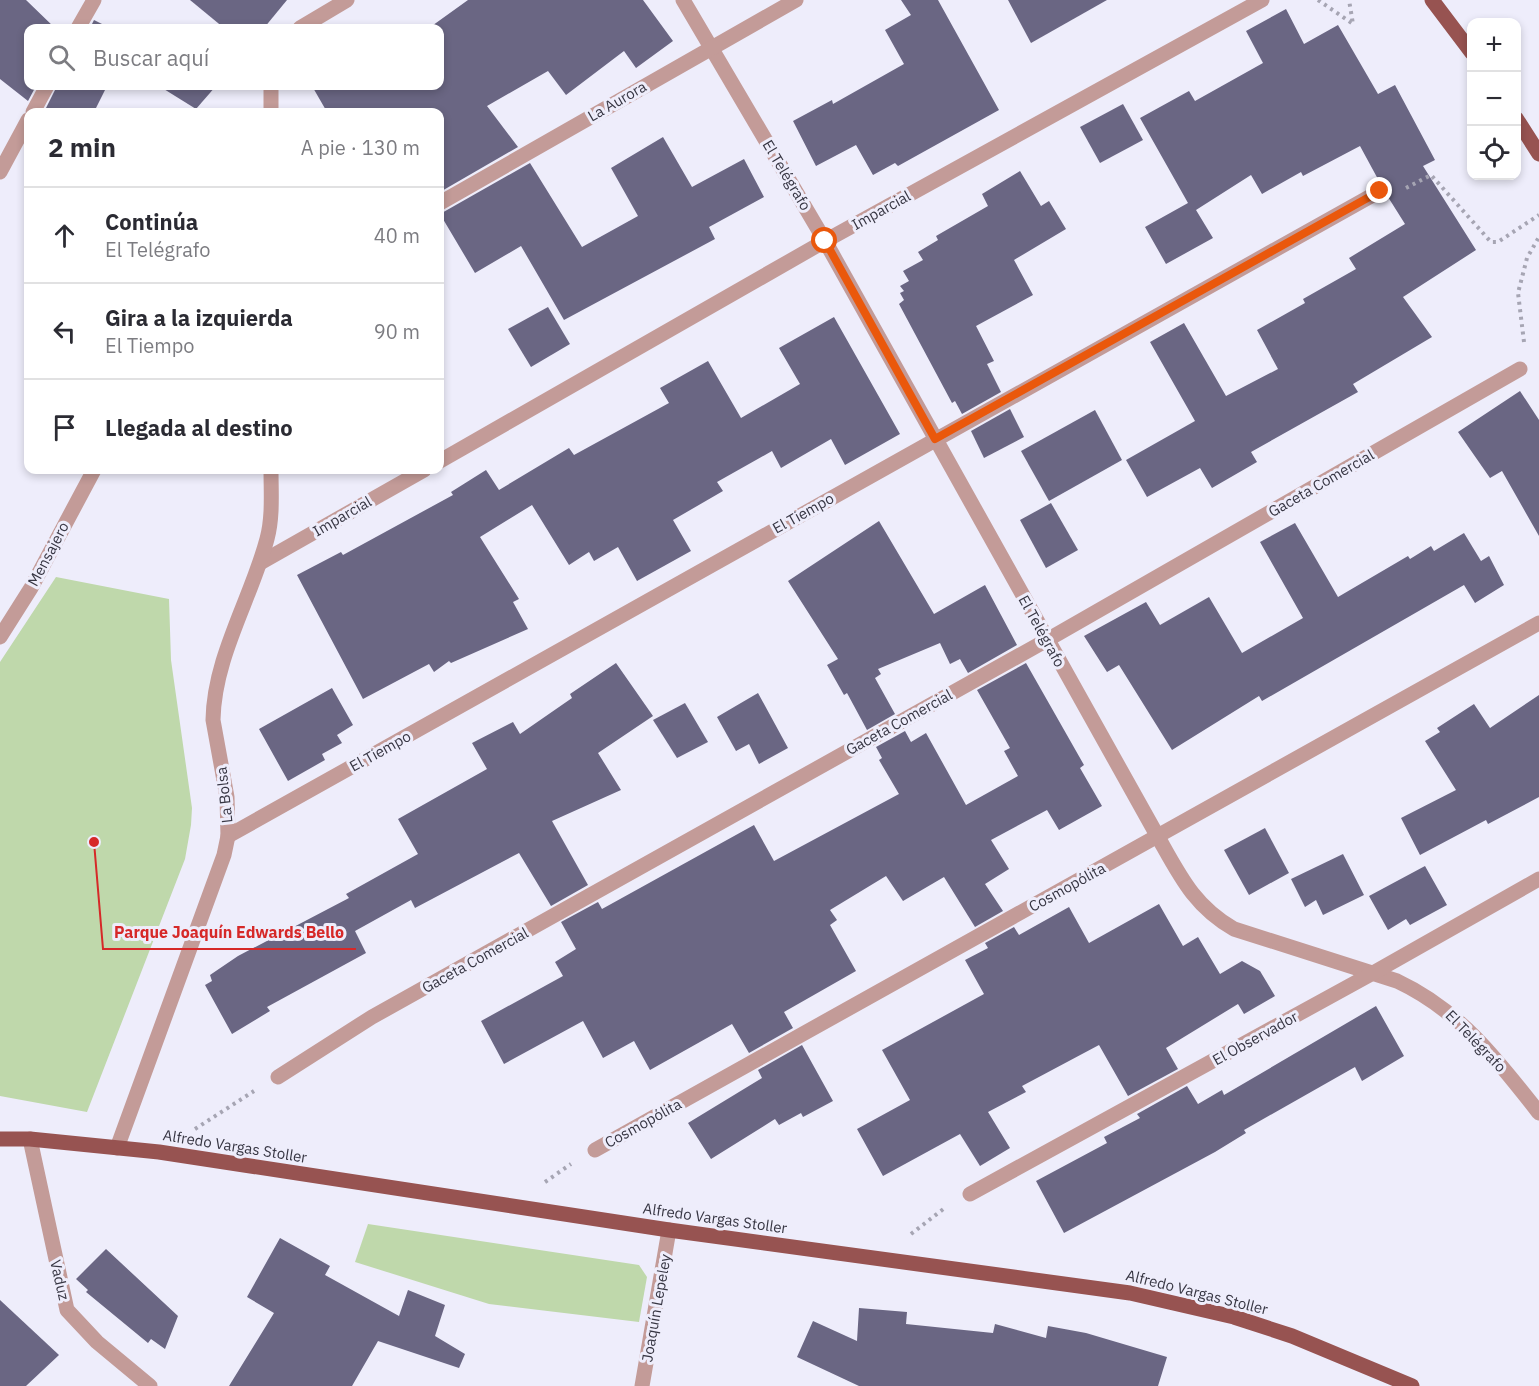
<!DOCTYPE html>
<html lang="es">
<meta charset="utf-8">
<style>
:root{--surface:#fff;--page:#f7f7f7;--text:#2b2b33;--muted:#7c7c81;--line:#e1e1e2}
body{margin:0;font-family:"IBM Plex Sans",sans-serif;background:var(--page);color:var(--text)}
.controls{position:absolute;right:18px;top:18px;display:grid;overflow:hidden;border-radius:12px;box-shadow:0 3px 9px #0003}
.controls button{width:54px;height:54px;display:grid;place-items:center;padding:0;border:0;border-bottom:2px solid var(--line);background:var(--surface);color:var(--text);font:30px sans-serif}
.stop{position:absolute;width:18px;height:18px;margin:-14px;border:4px solid #ea580c;border-radius:50%;background:#fff}
.stop.end{background:#ea580c;border-color:#fff;box-shadow:0 2px 6px #0008}
.list{margin:0;padding:0;list-style:none}
h2{display:flex;justify-content:space-between;align-items:center;height:78px;margin:0;padding:0 24px;font-size:26px}
h2 small{font-size:20px;font-weight:400;color:var(--muted)}
.list li{display:grid;grid-template-columns:39px 1fr auto;gap:18px;align-items:center;box-sizing:border-box;height:96px;padding:0 24px;border-top:2px solid var(--line)}
.list b{display:block;font-size:22px;white-space:nowrap}
.list p{margin:0;font-size:20px;white-space:nowrap;color:var(--muted)}
.list em{font-size:20px;font-style:normal;color:var(--muted)}
.icon{flex:none;width:33px;height:33px;fill:none;stroke:currentColor;stroke-width:2;stroke-linecap:round;stroke-linejoin:round}
.map{position:relative;flex:none;width:1539px;height:1386px;overflow:hidden}
.search{position:absolute;background:var(--surface);box-shadow:0 3px 9px #0003;left:24px;top:24px;width:420px;height:66px;display:flex;align-items:center;gap:15px;box-sizing:border-box;padding:0 21px;border-radius:12px;color:var(--muted);font-size:22px}
.panel{position:absolute;background:var(--surface);box-shadow:0 3px 9px #0003;left:24px;top:108px;width:420px;height:366px;border-radius:12px}
.map>svg:first-child{display:block}
.green{fill:#bfd8ab}
.building{fill:#6a6683}
.lines{fill:none;stroke-linecap:round;stroke-linejoin:round}
.path{stroke:#a6a5b3;stroke-width:4;stroke-dasharray:3 4.5;stroke-linecap:butt}
.minor{stroke:#c39b98;stroke-width:15}
.major{stroke:#975351;stroke-width:15}
.route{stroke:#ea580c;stroke-width:8}
.labels{text-anchor:middle;dominant-baseline:central;stroke-width:6;stroke-linejoin:round;paint-order:stroke}
.street-label{font-size:15px;fill:#373643;stroke:#eeedfb}
.leader{fill:none;stroke:#d62828;stroke-width:2}
.callout-dot{fill:#d62828;stroke:#eeedfb;stroke-width:2}
.callout-label{font-size:16px;text-anchor:middle;font-weight:bold;fill:#d62828;stroke:#eeedfb;stroke-width:6;stroke-linejoin:round;paint-order:stroke}
</style>
<div class="map">
<svg width="1539" height="1386" viewBox="0 0 1539 1386">
<rect width="100%" height="100%" fill="#eeedfb"/>
<!-- green -->
<g class="green">
<polygon points="56,577 169,599 171,660 192,808 191,825 185,859 87,1112 0,1096 0,662"/>
<polygon points="368,1224 639,1265 647,1277 639,1322 489,1304 355,1262"/>
</g>
<!-- building -->
<g class="building">
<polygon points="0,0 26,0 55,28 28,28 28,86 36,86 28,101 0,79"/>
<polygon points="190,0 287,0 264,28 224,28"/>
<polygon points="468,0 643,0 673,41 636,68 624,51 566,95 548,71 487,106 518,147 440,192 440,112 327,112 312,86 440,86 440,28 429,28"/>
<polygon points="901,0 938,0 999,110 898,166 895,163 873,175 856,145 816,166 793,121 832,100 833,104 904,64 885,30 911,15"/>
<polygon points="1008,0 1107,0 1031,43"/>
<polygon points="1286,9 1304,44 1338,25 1378,94 1395,85 1435,160 1423,166 1476,250 1403,297 1432,337 1353,384 1358,392 1251,452 1257,462 1212,488 1200,468 1147,497 1126,460 1195,421 1150,342 1184,323 1226,396 1278,369 1257,330 1305,303 1303,299 1356,269 1349,258 1405,224 1388,197 1388,186 1379,181 1360,146 1303,176 1301,172 1262,194 1251,175 1196,210 1213,238 1166,264 1145,227 1188,203 1140,118 1189,91 1195,101 1263,63 1246,31"/>
<polygon points="94,20 110,28 90,28"/>
<polygon points="57,86 107,86 94,112 44,112"/>
<polygon points="159,86 216,86 196,109"/>
<polygon points="1123,104 1143,140 1100,163 1080,127"/>
<polygon points="663,137 692,187 744,159 764,197 709,227 715,239 564,320 521,246 475,273 440,214 530,163 582,247 638,216 611,168"/>
<polygon points="1020,171 1041,206 1049,201 1066,229 1014,260 1033,295 976,326 994,361 987,364 1001,392 962,414 955,401 952,403 899,304 904,300 900,293 904,291 900,286 909,281 903,271 923,260 918,252 938,240 936,236 988,206 982,194"/>
<polygon points="548,307 570,344 531,367 508,329"/>
<polygon points="834,317 900,434 845,465 831,439 781,468 772,451 717,482 723,491 673,520 691,551 637,581 618,547 594,561 589,552 569,565 532,505 480,537 519,599 513,602 528,629 451,663 449,661 434,672 429,664 363,699 297,575 341,552 343,555 453,495 451,492 486,470 499,490 569,448 574,455 669,403 660,388 708,361 741,418 800,384 779,348"/>
<polygon points="1520,391 1539,420 1539,536 1502,471 1490,478 1458,432"/>
<polygon points="1010,409 1024,437 984,458 971,431"/>
<polygon points="1095,410 1122,460 1049,501 1021,451"/>
<polygon points="1051,503 1078,550 1046,568 1020,520"/>
<polygon points="879,521 934,614 985,585 1017,645 968,673 960,659 950,664 940,643 878,669 881,674 875,678 895,714 867,730 847,693 844,695 827,665 838,659 788,581"/>
<polygon points="1295,523 1338,597 1408,556 1410,559 1431,546 1434,551 1464,533 1481,561 1489,556 1504,585 1475,603 1464,585 1262,701 1259,696 1172,750 1119,665 1107,672 1084,636 1146,602 1160,625 1209,597 1242,653 1303,618 1260,542"/>
<polygon points="616,663 653,716 598,753 621,790 552,821 588,885 551,906 519,853 415,908 411,900 355,931 366,953 267,1007 270,1011 232,1034 205,985 212,981 210,975 238,956 349,898 346,894 418,854 398,819 487,769 472,743 513,722 520,734 572,698 570,694"/>
<polygon points="1026,663 1084,765 1080,768 1102,806 1059,830 1047,810 991,840 1009,869 985,884 1003,911 975,927 944,877 903,901 886,876 830,910 837,920 830,925 856,971 784,1012 793,1028 749,1053 732,1024 650,1070 634,1041 603,1058 583,1021 504,1064 481,1021 563,976 555,962 576,949 561,922 598,902 602,909 754,825 774,861 899,794 879,760 882,758 876,747 905,731 911,742 926,733 966,805 1018,776 1004,751 1010,748 977,690"/>
<polygon points="332,688 353,725 337,735 342,743 322,754 325,760 288,781 259,729"/>
<polygon points="758,693 788,748 759,764 749,744 736,751 717,717"/>
<polygon points="1539,695 1539,797 1488,824 1486,820 1420,855 1401,818 1456,790 1425,741 1440,732 1437,728 1474,704 1490,728"/>
<polygon points="685,703 708,742 677,758 653,720"/>
<polygon points="1265,828 1289,873 1249,895 1224,850"/>
<polygon points="1343,854 1364,895 1323,915 1316,900 1305,907 1291,879"/>
<polygon points="1425,866 1447,905 1410,925 1406,919 1388,930 1369,896"/>
<polygon points="1159,904 1183,946 1198,937 1220,974 1242,961 1260,971 1275,996 1244,1014 1238,1004 1166,1048 1178,1069 1128,1096 1099,1045 1022,1086 1026,1092 988,1112 1010,1148 980,1166 960,1134 883,1176 857,1129 910,1100 882,1050 984,994 965,960 988,948 985,943 1014,927 1019,935 1069,907 1089,943"/>
<polygon points="1376,1006 1404,1056 1362,1081 1355,1067 1244,1130 1246,1133 1215,1152 1064,1233 1036,1181 1107,1143 1104,1137 1140,1118 1137,1114 1187,1086 1198,1104 1222,1090 1224,1095"/>
<polygon points="802,1045 833,1101 803,1117 801,1113 779,1125 775,1119 711,1159 688,1123 762,1078 758,1070"/>
<polygon points="280,1238 330,1266 325,1275 399,1316 408,1290 445,1305 435,1336 465,1354 459,1368 378,1341 352,1386 229,1386 274,1313 247,1297"/>
<polygon points="106,1249 178,1316 165,1349 151,1339 148,1343 86,1292 88,1290 76,1279"/>
<polygon points="0,1300 59,1355 26,1386 0,1386"/>
<polygon points="859,1308 907,1312 906,1324 993,1333 995,1324 1046,1338 1048,1326 1086,1333 1167,1357 1158,1386 859,1386 797,1357 813,1321 857,1341"/>
</g>
<g class="lines">
<!-- path -->
<g class="path">
<polyline points="1318,0 1353,24 1349,0"/>
<polyline points="1406,188 1431,175 1491,242 1498,242 1539,215"/>
<polyline points="1524,342 1518,293 1527,258 1539,237"/>
<polyline points="195,1129 254,1091"/>
<polyline points="545,1182 571,1164"/>
<polyline points="911,1234 946,1207"/>
</g>
<!-- minor -->
<g class="minor">
<path d="M 683,0 L 825,241 L 1158,837 C 1180,876 1194,906 1234,929 L 1397,981 C 1459,1010 1497,1059 1539,1113"/>
<polyline points="78,28 94,0"/>
<polyline points="300,28 347,0"/>
<polyline points="33,112 47,86"/>
<polyline points="271,112 271,86"/>
<polyline points="0,172 28,120"/>
<polyline points="440,203 796,0"/>
<polyline points="440,461 825,241 1262,0"/>
<polyline points="260,563 424,470"/>
<polyline points="0,637 31,588 94,470"/>
<polyline points="228,836 1380,191"/>
<polyline points="278,1077 372,1017 1047,640 1520,369"/>
<polyline points="30,1139 67,1310 97,1342 150,1386"/>
<path d="M 117,1148 L 224,855 L 228,836 L 227,797 L 213,720 C 214,657 251,599 267,539 C 273,517 271,492 271,470"/>
<polyline points="595,1150 1539,623"/>
<polyline points="970,1194 1373,973 1539,879"/>
<polyline points="642,1386 669,1230"/>
</g>
<!-- major -->
<g class="major">
<polyline points="1432,0 1472,53"/>
<polyline points="1516,118 1539,154"/>
<polyline points="0,1139 30,1139 159,1152 669,1230 1130,1293 1234,1317 1292,1336 1412,1386"/>
</g>
</g>
<g class="lines">
<!-- route -->
<polyline class="route" points="825,241 935,439 1380,191"/>
</g>
<g class="labels">
<!-- street labels -->
<g class="street-label">
<text transform="translate(617 101) rotate(-30)">La Aurora</text>
<text transform="translate(787 175) rotate(59)">El Telégrafo</text>
<text transform="translate(881 210) rotate(-29)">Imparcial</text>
<text transform="translate(1321 483) rotate(-30)">Gaceta Comercial</text>
<text transform="translate(803 513) rotate(-29)">El Tiempo</text>
<text transform="translate(342 516) rotate(-30)">Imparcial</text>
<text transform="translate(48 554) rotate(-62)">Mensajero</text>
<text transform="translate(1042 631) rotate(61)">El Telégrafo</text>
<text transform="translate(899 722) rotate(-29)">Gaceta Comercial</text>
<text transform="translate(380 751) rotate(-29)">El Tiempo</text>
<text transform="translate(224 795) rotate(-96)">La Bolsa</text>
<text transform="translate(1067 887) rotate(-29)">Cosmopólita</text>
<text transform="translate(475 960) rotate(-29)">Gaceta Comercial</text>
<text transform="translate(1255 1038) rotate(-29)">El Observador</text>
<text transform="translate(1476 1041) rotate(46)">El Telégrafo</text>
<text transform="translate(643 1123) rotate(-29)">Cosmopólita</text>
<text transform="translate(235 1146) rotate(9)">Alfredo Vargas Stoller</text>
<text transform="translate(715 1218) rotate(8)">Alfredo Vargas Stoller</text>
<text transform="translate(60 1280) rotate(77)">Vaduz</text>
<text transform="translate(1197 1292) rotate(14)">Alfredo Vargas Stoller</text>
<text transform="translate(656 1308) rotate(-80)">Joaquín Lepeley</text>
</g>
</g>
<!-- callouts -->
<path class="leader" d="M94 842L103 949H356"/>
<circle class="callout-dot" cx="94" cy="842" r="6"/>
<g class="callout-label">
<text x="229" y="938">Parque Joaquín Edwards Bello</text>
</g>
</svg>
<div class="controls">
<button>+</button>
<button>−</button>
<button><svg class="icon" aria-label="locate" viewBox="0 0 24 24"><circle cx="12" cy="12" r="6"/><path d="M12 2v4M12 18v4M2 12h4M18 12h4"/></svg></button>
</div>
<div class="stop" style="left:825px;top:241px"></div>
<div class="stop end" style="left:1380px;top:191px"></div>
<div class="search"><svg class="icon" aria-label="search" viewBox="0 0 24 24"><circle cx="10" cy="10" r="6"/><path d="M15 15l6 6"/></svg>Buscar aquí</div>
<section class="panel">
<h2>2 min<small>A pie · 130 m</small></h2>
<ul class="list">
<li><svg class="icon" aria-label="ahead" viewBox="0 0 24 24"><path d="M12 20V5M6 11l6-6 6 6"/></svg><div><b>Continúa</b><p>El Telégrafo</p></div><em>40 m</em></li>
<li><svg class="icon" aria-label="left" viewBox="0 0 24 24"><path d="M17 20v-9H6M10 6l-5 5 5 5"/></svg><div><b>Gira a la izquierda</b><p>El Tiempo</p></div><em>90 m</em></li>
<li><svg class="icon" aria-label="arrive" viewBox="0 0 24 24"><path d="M6 21V4h12l-3 4 3 4H6"/></svg><div><b>Llegada al destino</b></div></li>
</ul>
</section>
</div>
